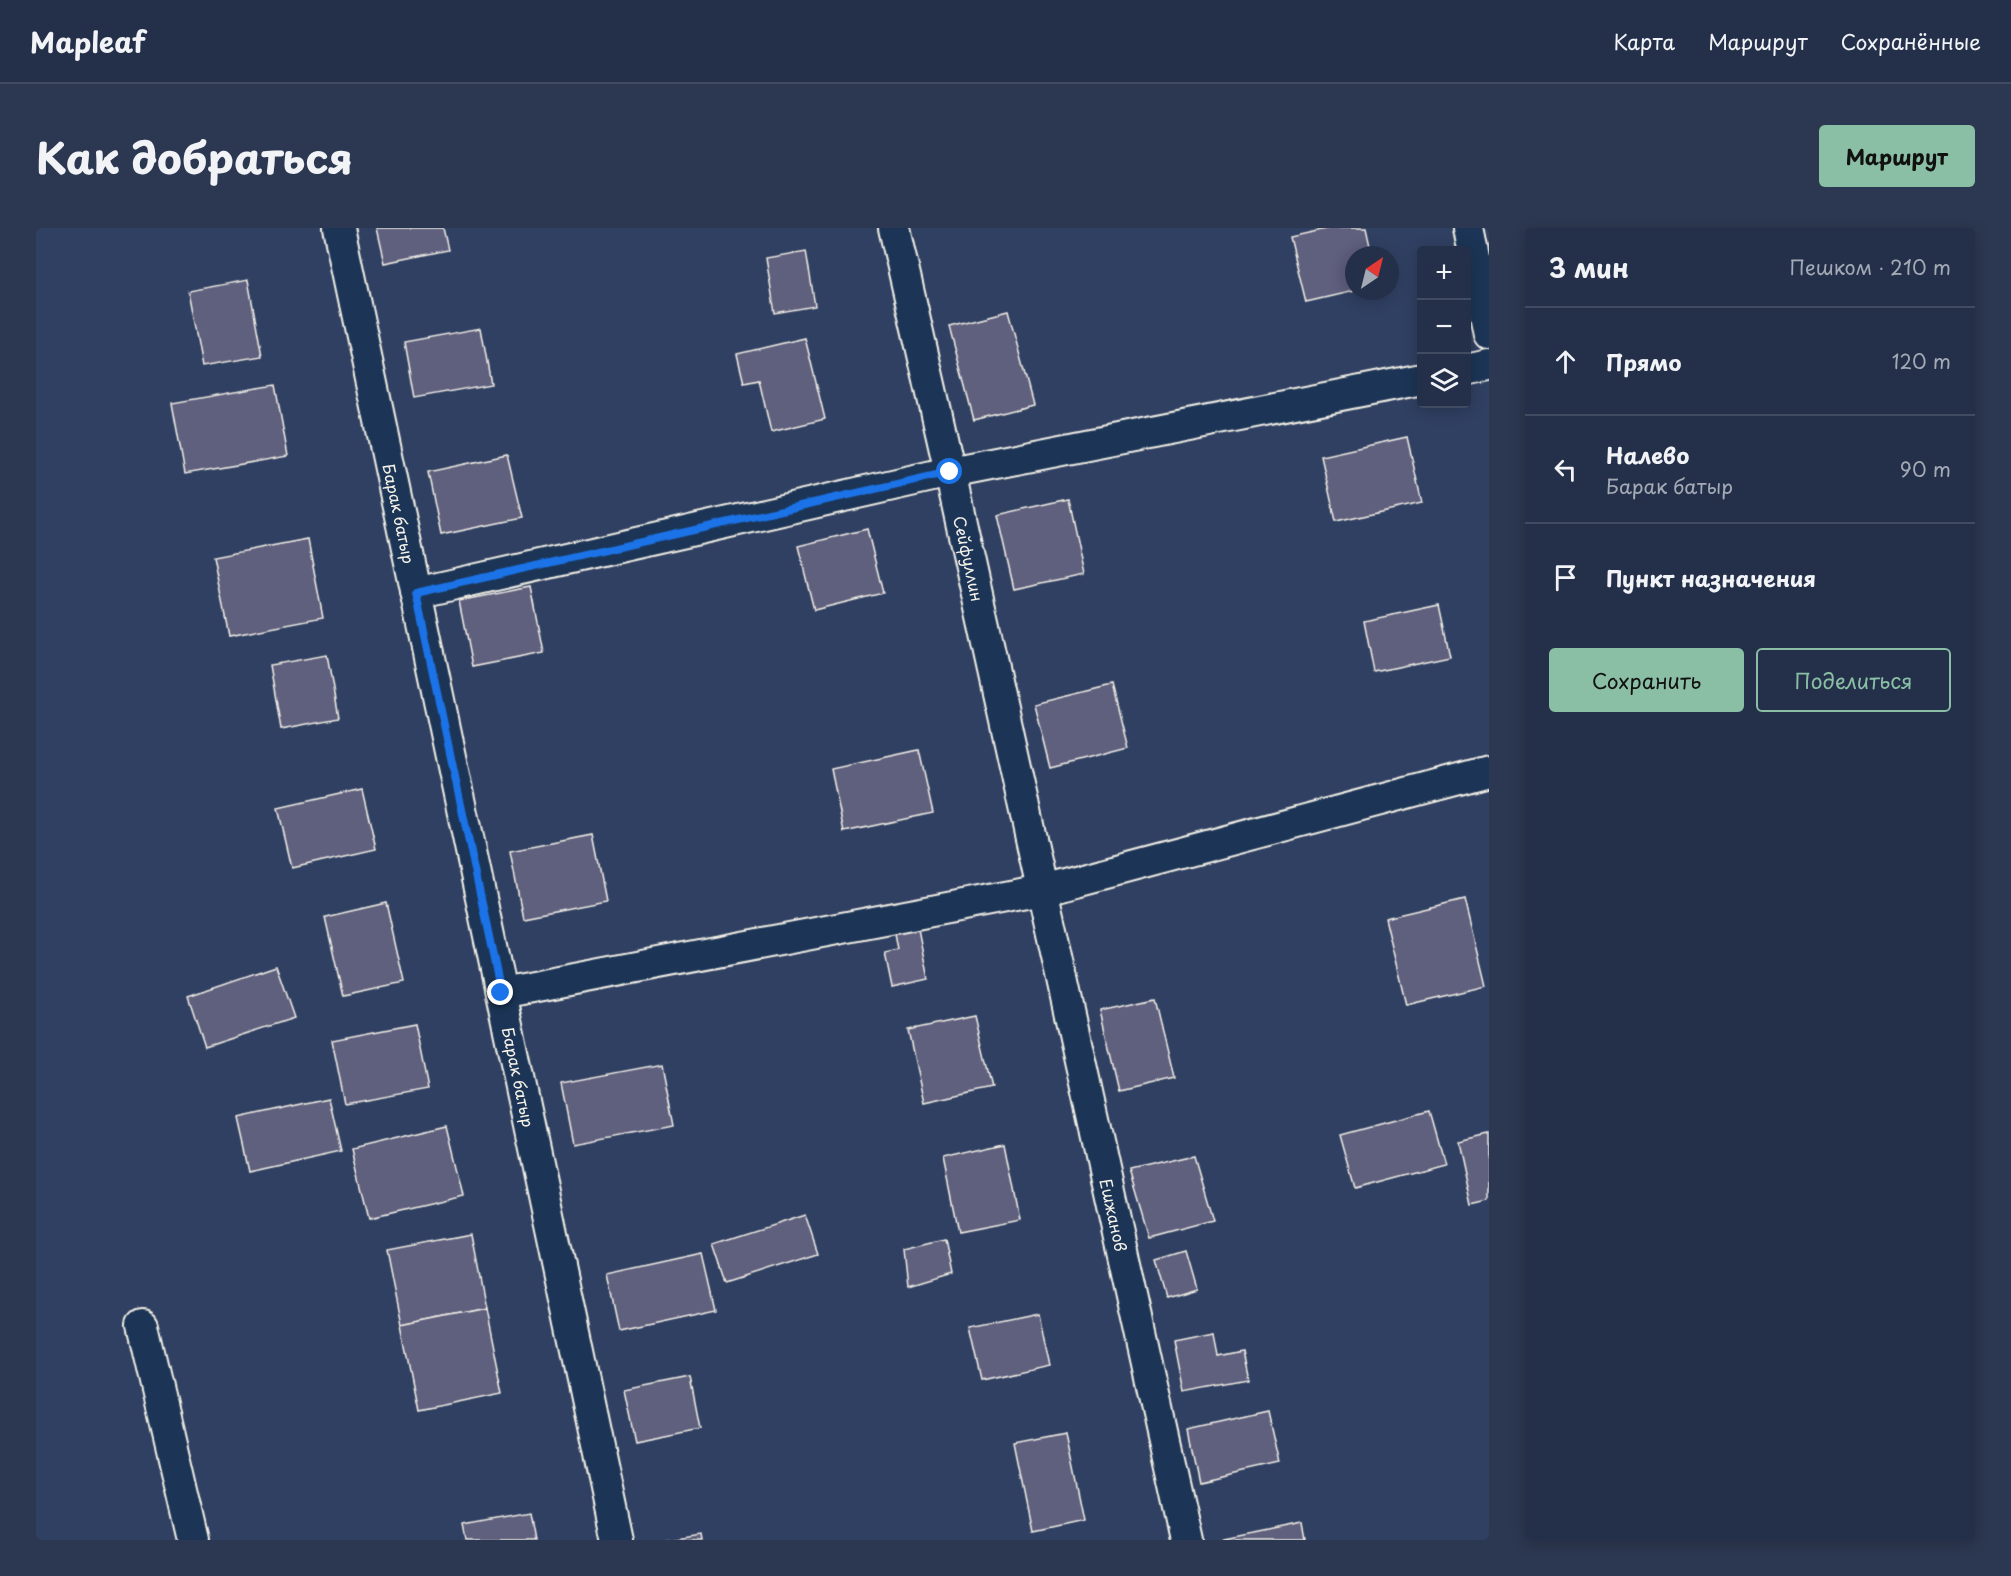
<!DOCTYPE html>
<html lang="ru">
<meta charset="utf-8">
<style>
:root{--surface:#24304a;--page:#2c3851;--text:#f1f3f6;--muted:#a3a9b5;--line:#414b62;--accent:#8abfa5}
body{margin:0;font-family:"Playpen Sans",sans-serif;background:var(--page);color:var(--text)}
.controls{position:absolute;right:18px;top:18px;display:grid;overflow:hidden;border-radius:6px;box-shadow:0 3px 15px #0003}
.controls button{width:54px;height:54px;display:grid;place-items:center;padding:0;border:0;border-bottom:2px solid var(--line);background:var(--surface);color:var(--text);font:30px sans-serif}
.compass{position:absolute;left:1309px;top:18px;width:54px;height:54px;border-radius:50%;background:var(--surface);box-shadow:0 3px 15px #0003;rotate:35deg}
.stop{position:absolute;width:18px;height:18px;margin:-14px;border:4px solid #1a73e8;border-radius:50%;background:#fff}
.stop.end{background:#1a73e8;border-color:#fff;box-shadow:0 2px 6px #0008}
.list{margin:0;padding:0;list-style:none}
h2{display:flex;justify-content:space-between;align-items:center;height:78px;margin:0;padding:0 24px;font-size:26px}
h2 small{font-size:20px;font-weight:400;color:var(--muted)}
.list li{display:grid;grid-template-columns:39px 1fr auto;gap:18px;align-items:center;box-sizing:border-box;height:108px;padding:0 24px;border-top:2px solid var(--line)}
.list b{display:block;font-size:22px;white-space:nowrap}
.list p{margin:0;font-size:20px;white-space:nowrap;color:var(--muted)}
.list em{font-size:20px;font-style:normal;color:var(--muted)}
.actions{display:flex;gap:12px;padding:18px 24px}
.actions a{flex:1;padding:14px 0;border:2px solid var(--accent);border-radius:6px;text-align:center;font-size:21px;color:var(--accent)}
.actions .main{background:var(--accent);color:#111}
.icon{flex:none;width:33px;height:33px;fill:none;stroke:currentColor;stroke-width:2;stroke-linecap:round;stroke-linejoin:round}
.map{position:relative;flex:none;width:1453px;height:1312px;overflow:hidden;border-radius:6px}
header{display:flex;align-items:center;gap:36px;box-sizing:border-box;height:84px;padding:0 30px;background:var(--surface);border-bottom:2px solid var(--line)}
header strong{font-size:28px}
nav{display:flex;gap:33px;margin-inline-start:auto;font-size:21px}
.intro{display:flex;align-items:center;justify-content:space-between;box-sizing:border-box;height:144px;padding:0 36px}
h1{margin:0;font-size:42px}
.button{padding:15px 27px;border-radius:6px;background:var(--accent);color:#111;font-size:21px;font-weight:700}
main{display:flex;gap:36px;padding:0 36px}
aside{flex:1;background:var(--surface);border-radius:6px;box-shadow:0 3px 15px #0003}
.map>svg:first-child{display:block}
.building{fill:#5f5e7e;stroke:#f4f1e8;stroke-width:1.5}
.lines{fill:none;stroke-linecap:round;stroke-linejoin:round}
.minor-casing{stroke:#f4f1e8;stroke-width:34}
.minor{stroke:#1d3557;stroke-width:30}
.route{stroke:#1a73e8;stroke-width:8}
.labels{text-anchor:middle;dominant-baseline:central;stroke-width:4.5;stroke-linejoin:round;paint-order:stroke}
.street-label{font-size:16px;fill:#f4f1e8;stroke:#1d3557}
</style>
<header>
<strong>Mapleaf</strong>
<nav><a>Карта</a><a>Маршрут</a><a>Сохранённые</a></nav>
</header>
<div class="intro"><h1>Как добраться</h1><a class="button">Маршрут</a></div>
<main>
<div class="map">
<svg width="1453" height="1312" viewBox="0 0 1453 1312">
<rect width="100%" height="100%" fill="#304062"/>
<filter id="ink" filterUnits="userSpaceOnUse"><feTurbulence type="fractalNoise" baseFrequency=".0167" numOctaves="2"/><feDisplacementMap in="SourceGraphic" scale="12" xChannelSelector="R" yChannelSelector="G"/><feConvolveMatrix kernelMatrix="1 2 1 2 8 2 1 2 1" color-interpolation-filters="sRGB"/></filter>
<g filter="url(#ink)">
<!-- building -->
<g class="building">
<polygon points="341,0 407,0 412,22 349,35"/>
<polygon points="1295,0 1330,0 1336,27 1318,27 1318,63 1270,74 1254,9"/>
<polygon points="770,23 779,78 739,85 730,30"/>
<polygon points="212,52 226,128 166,138 152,63"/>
<polygon points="972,83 997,177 938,192 913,98"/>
<polygon points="445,100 455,156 378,170 368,114"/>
<polygon points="769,110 789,191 735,204 723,152 708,155 701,126"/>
<polygon points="239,157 252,228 149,246 136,175"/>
<polygon points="1371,209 1386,275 1300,294 1285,228"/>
<polygon points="471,227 486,290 405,307 392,244"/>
<polygon points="1032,271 1048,346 978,361 961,287"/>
<polygon points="831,301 847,365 778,382 762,318"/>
<polygon points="272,311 287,390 193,408 177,329"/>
<polygon points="495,359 508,425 436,439 423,373"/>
<polygon points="1403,377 1414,428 1338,444 1328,393"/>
<polygon points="291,427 302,490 245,501 234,437"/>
<polygon points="1076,457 1092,520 1014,540 998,476"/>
<polygon points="883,522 897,585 808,604 795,541"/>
<polygon points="326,561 340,621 256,640 242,580"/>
<polygon points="557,607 570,673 487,689 474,623"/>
<polygon points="1429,671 1450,758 1370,777 1349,690"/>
<polygon points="350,675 368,755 307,768 289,689"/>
<polygon points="882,701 892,751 856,759 849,725 862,722 859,706"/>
<polygon points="240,738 258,790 169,819 152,768"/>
<polygon points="1119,770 1138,850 1083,863 1064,782"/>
<polygon points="939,788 956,860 888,875 872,802"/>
<polygon points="379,796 392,861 309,876 296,812"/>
<polygon points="626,836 638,897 537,916 525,855"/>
<polygon points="293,870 305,923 214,943 202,890"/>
<polygon points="1393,883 1408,936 1319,960 1304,907"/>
<polygon points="411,898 428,968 333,990 316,921"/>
<polygon points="1453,906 1453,973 1436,977 1422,913"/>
<polygon points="969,916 984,992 922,1004 907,930"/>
<polygon points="1158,928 1177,993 1113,1010 1093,943"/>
<polygon points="769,987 782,1026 691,1055 678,1016"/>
<polygon points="435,1006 449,1080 366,1097 351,1022"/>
<polygon points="908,1011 915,1046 872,1059 868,1021"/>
<polygon points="1150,1023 1161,1061 1131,1070 1120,1032"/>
<polygon points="667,1026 680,1082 583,1103 571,1047"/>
<polygon points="449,1080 466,1165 383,1182 366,1097"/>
<polygon points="1002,1086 1013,1137 946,1152 934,1100"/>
<polygon points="1178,1104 1182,1128 1206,1123 1212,1152 1148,1164 1138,1112"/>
<polygon points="654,1149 664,1200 599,1213 588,1162"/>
<polygon points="1232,1183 1244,1236 1163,1254 1152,1201"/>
<polygon points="1030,1205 1048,1292 997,1303 979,1215"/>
<polygon points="493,1285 498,1312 431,1312 428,1297"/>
<polygon points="1266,1295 1269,1312 1183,1312"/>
<polygon points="665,1306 666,1312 628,1312"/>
</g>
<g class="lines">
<defs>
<g id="minor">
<path id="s1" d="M 303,0 L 581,1312"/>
<path id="s2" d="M 858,0 L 914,244 L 1150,1312"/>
<polyline points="1432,0 1453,106"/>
<polyline points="1430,142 1453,137"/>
<polyline points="380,365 914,244 1386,151"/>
<polyline points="465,765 1006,662 1453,543"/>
<polyline points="107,1098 157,1312"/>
</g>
</defs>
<!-- minor casing -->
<use href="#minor" class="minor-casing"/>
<!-- minor -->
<use href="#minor" class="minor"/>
</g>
</g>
<g class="lines" filter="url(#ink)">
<!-- route -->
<polyline class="route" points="465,765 380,365 914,244"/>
</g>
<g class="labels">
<!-- street labels -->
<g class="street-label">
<text stroke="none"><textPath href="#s1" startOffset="292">Барак батыр</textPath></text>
<text stroke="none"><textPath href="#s2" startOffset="339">Сейфуллин</textPath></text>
<text stroke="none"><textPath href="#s1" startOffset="868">Барак батыр</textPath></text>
<text stroke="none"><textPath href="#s2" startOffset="1011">Ешжанов</textPath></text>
</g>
</g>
</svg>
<div class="controls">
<button>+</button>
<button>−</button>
<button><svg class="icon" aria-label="layers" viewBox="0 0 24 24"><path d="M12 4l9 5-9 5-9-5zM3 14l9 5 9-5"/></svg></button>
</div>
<svg class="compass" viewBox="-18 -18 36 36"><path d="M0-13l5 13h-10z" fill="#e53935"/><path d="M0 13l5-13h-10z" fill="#a3a9b5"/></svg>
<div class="stop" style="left:914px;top:244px"></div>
<div class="stop end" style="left:465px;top:765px"></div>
</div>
<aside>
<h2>3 мин<small>Пешком · 210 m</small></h2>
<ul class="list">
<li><svg class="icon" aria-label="ahead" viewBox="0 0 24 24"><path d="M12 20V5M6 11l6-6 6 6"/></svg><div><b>Прямо</b></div><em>120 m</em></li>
<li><svg class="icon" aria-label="left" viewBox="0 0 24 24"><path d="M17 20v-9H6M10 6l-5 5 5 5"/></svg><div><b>Налево</b><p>Барак батыр</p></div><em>90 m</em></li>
<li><svg class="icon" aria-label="arrive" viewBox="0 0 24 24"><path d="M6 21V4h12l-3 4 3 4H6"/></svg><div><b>Пункт назначения</b></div></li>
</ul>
<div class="actions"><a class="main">Сохранить</a><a>Поделиться</a></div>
</aside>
</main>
